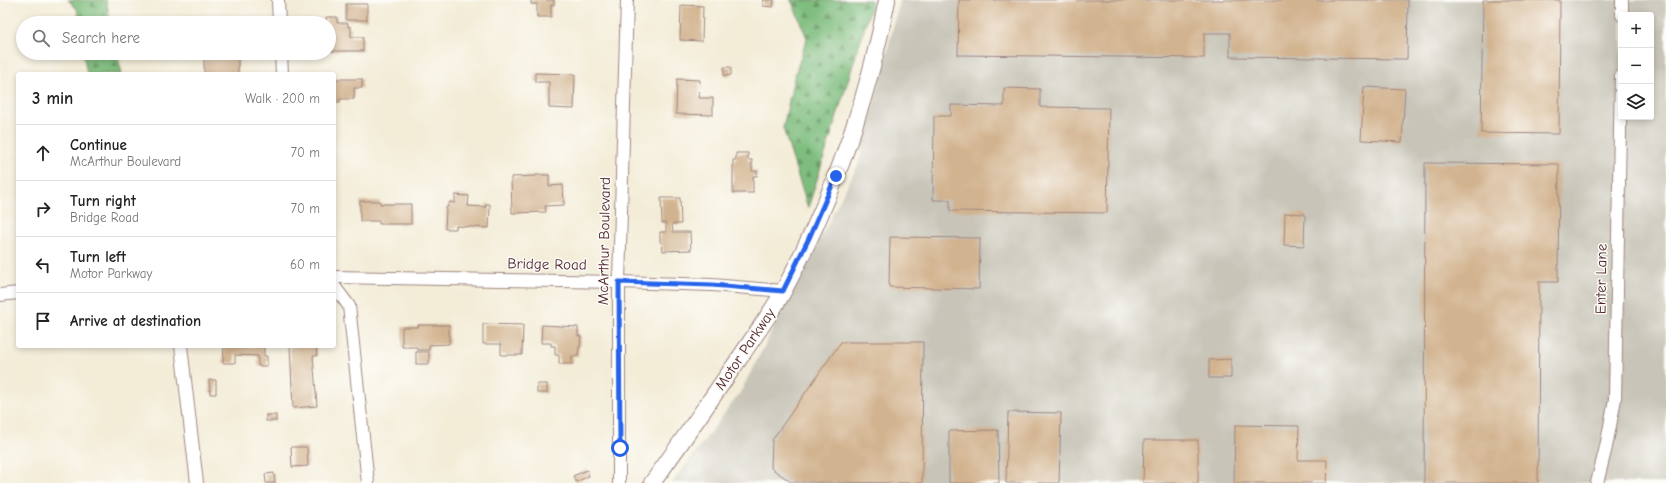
<!DOCTYPE html>
<meta charset="utf-8">
<style>
:root{--surface:#fff;--page:#f2f2f2;--text:#222;--muted:#767676;--line:#e0e0e0}
body{margin:0;font-family:"Comic Neue",sans-serif;background:var(--page);color:var(--text)}
.controls{position:absolute;right:12px;top:12px;display:grid;overflow:hidden;border-radius:4px;box-shadow:0 2px 6px #0003}
.controls button{width:36px;height:36px;display:grid;place-items:center;padding:0;border:0;border-bottom:1px solid var(--line);background:var(--surface);color:var(--text);font:20px sans-serif}
.stop{position:absolute;width:12px;height:12px;margin:-9px;border:3px solid #2563eb;border-radius:50%;background:#fff}
.stop.end{background:#2563eb;border-color:#fff;box-shadow:0 1px 4px #0008}
.list{margin:0;padding:0;list-style:none}
h2{display:flex;justify-content:space-between;align-items:center;height:52px;margin:0;padding:0 16px;font-size:17px}
h2 small{font-size:13px;font-weight:400;color:var(--muted)}
.list li{display:grid;grid-template-columns:26px 1fr auto;gap:12px;align-items:center;box-sizing:border-box;height:56px;padding:0 16px;border-top:1px solid var(--line)}
.list b{display:block;font-size:15px;white-space:nowrap}
.list p{margin:0;font-size:13px;white-space:nowrap;color:var(--muted)}
.list em{font-size:13px;font-style:normal;color:var(--muted)}
.icon{flex:none;width:22px;height:22px;fill:none;stroke:currentColor;stroke-width:2;stroke-linecap:round;stroke-linejoin:round}
.map{position:relative;flex:none;width:1666px;height:483px;overflow:hidden}
.search{position:absolute;background:var(--surface);box-shadow:0 2px 6px #0003;left:16px;top:16px;width:320px;height:44px;display:flex;align-items:center;gap:10px;box-sizing:border-box;padding:0 14px;border-radius:22px;color:var(--muted);font-size:15px}
.panel{position:absolute;background:var(--surface);box-shadow:0 2px 6px #0003;left:16px;top:72px;width:320px;height:276px;border-radius:4px}
.map>svg:first-child{display:block}
.industrial{fill:#c8c4b8;fill-rule:evenodd}
.forest{fill:url(#forest-firs);stroke:#646e54}
.building{fill:#d2b38f}
.lines{fill:none;stroke-linecap:round;stroke-linejoin:round}
.minor-casing{stroke:#9e8681;stroke-width:14}
.secondary-casing{stroke:#9e8681;stroke-width:18}
.minor{stroke:#fff;stroke-width:12}
.secondary{stroke:#fff;stroke-width:16}
.route{stroke:#2563eb;stroke-width:5}
.labels{text-anchor:middle;dominant-baseline:central;stroke-width:3;stroke-linejoin:round;paint-order:stroke}
.street-label{font-size:15px;fill:#4a1f2b;stroke:#fdfcf7}
</style>
<div class="map">
<svg width="1666" height="483" viewBox="0 0 1666 483">
<defs>
<pattern id="forest-firs" width="22" height="20" patternUnits="userSpaceOnUse"><rect width="22" height="20" fill="#7ebd7e"/><path d="M5 1l3.5 6h-7zM16 11l3.5 6h-7z" fill="#699967"/></pattern>
</defs>
<rect width="100%" height="100%" fill="#fdfcf7"/>
<filter id="ink" filterUnits="userSpaceOnUse"><feTurbulence type="fractalNoise" baseFrequency=".025" numOctaves="2"/><feDisplacementMap in="SourceGraphic" scale="8" xChannelSelector="R" yChannelSelector="G"/><feConvolveMatrix kernelMatrix="1 2 1 2 8 2 1 2 1" color-interpolation-filters="sRGB"/></filter>
<filter id="wash" filterUnits="userSpaceOnUse"><feTurbulence type="fractalNoise" baseFrequency=".012" numOctaves="4" result="noise"/><feDisplacementMap in="SourceGraphic" scale="16" xChannelSelector="R" yChannelSelector="G"/><feGaussianBlur stdDeviation="0.9" result="paint"/><feColorMatrix in="noise" values="0 0 0 0 0 0 0 0 0 0 0 0 0 0 0 0 0 1.4 0 .05"/><feComposite in="paint" operator="in"/></filter>
<g filter="url(#wash)">
<rect width="100%" height="100%" fill="#f3ecd7"/>
<!-- industrial -->
<path class="industrial" d="M 900,0 L 1666,0 L 1666,483 L 672,483 L 740,393 L 858,165 ZM 1621,15 L 1651,15 L 1651,117 L 1621,117 Z"/>
<!-- forest -->
<g class="forest">
<polygon points="68,0 106,0 111,23 79,23 77,9"/>
<polygon points="790,0 871,0 871,7 808,208 783,128 794,78 807,38 792,2"/>
<polygon points="83,53 117,53 122,74 87,74"/>
</g>
<g id="blocks">
<!-- building -->
<g class="building">
<polygon points="531,0 554,0 554,5 551,5 551,17 537,17 537,4 531,4"/>
<polygon points="763,0 774,0 773,7 763,6"/>
<polygon points="959,0 1408,0 1407,59 1230,57 1230,33 1204,33 1204,58 958,55"/>
<polygon points="1483,0 1560,0 1559,134 1481,133"/>
<rect x="346" y="4" width="21" height="16"/>
<polygon points="681,5 703,6 702,41 680,40"/>
<polygon points="326,17 337,17 337,23 348,23 348,27 351,27 351,37 363,37 363,51 329,51 329,23 327,23"/>
<polygon points="219,53 238,55 238,74 204,73 204,57 219,57"/>
<polygon points="724,67 731,67 731,75 724,76"/>
<polygon points="535,73 575,74 574,109 549,108 549,82 535,82"/>
<polygon points="334,79 362,79 362,88 354,88 354,99 340,99 340,102 334,102"/>
<polygon points="677,79 700,80 699,98 713,98 713,115 676,114"/>
<polygon points="1364,87 1405,89 1402,142 1361,140"/>
<polygon points="1004,88 1040,89 1040,107 1109,108 1107,213 950,211 950,200 933,200 934,116 951,116 951,105 1004,106"/>
<polygon points="736,153 748,153 748,160 752,160 752,171 757,171 757,176 753,176 753,193 733,193 733,160 736,160"/>
<polygon points="1425,163 1559,164 1558,282 1539,282 1538,483 1424,483"/>
<polygon points="536,175 549,175 549,186 563,185 564,205 545,206 546,212 512,213 511,177 536,176"/>
<polygon points="455,195 469,196 468,206 486,207 486,204 490,204 489,228 456,226 456,229 445,229 446,209 450,202 455,203"/>
<polygon points="661,198 680,198 681,224 672,224 673,232 690,232 691,250 663,251 662,242 660,242 660,232 666,232 666,223 662,223"/>
<polygon points="360,201 380,201 380,204 411,204 411,224 379,224 379,221 360,221"/>
<polygon points="1285,213 1305,214 1304,246 1284,245"/>
<polygon points="890,237 980,238 979,289 889,287"/>
<polygon points="483,324 523,325 522,355 501,355 501,344 483,344"/>
<polygon points="418,325 449,325 449,344 429,345 429,350 417,350 417,347 402,347 402,327 418,327"/>
<polygon points="542,325 578,327 578,336 581,336 580,347 579,347 578,356 572,356 572,364 559,364 559,355 555,355 555,346 551,346 551,343 541,343"/>
<polygon points="841,342 923,342 922,483 791,482 771,468 772,440"/>
<polygon points="224,346 264,346 264,356 267,356 267,366 258,366 258,356 235,355 235,363 223,363"/>
<polygon points="290,346 316,346 317,356 313,356 317,406 293,408"/>
<rect x="416" y="352" width="13" height="12"/>
<polygon points="1231,359 1231,378 1209,378 1209,360"/>
<polygon points="209,380 216,380 216,394 210,394"/>
<rect x="537" y="384" width="10" height="9"/>
<polygon points="1008,412 1061,413 1059,483 1006,483"/>
<rect x="266" y="415" width="10" height="6"/>
<polygon points="1235,425 1299,426 1298,460 1327,460 1326,483 1234,483"/>
<polygon points="998,430 999,483 949,483 949,431"/>
<polygon points="1144,440 1198,440 1198,483 1143,483"/>
<polygon points="291,447 307,447 308,466 292,467"/>
<polygon points="587,470 589,476 576,482 573,476"/>
<polygon points="274,473 275,483 266,483 265,474"/>
</g>
</g>
</g>
<g filter="url(#ink)">
<use href="#blocks" fill-opacity="0" stroke="#9e8681" stroke-width="1"/>
<g class="lines">
<defs>
<g id="minor">
<polyline points="278,0 279,23"/>
<polyline points="1622,15 1622,0"/>
<polyline points="281,53 282,74"/>
<polyline points="334,277 619,282 712,285 783,291"/>
<polyline points="334,286 349,306 368,483"/>
<polyline points="0,295 18,293"/>
<polyline points="181,346 197,483"/>
<polyline points="619,483 619,282 627,0"/>
<polyline points="1597,483 1606,447 1615,399 1621,75"/>
</g>
<path id="secondary" d="M 652,483 C 682,442 710,400 739,359 C 754,336 771,314 784,290 C 832,199 868,101 887,0"/>
</defs>
<!-- minor casing -->
<use href="#minor" class="minor-casing"/>
<!-- secondary casing -->
<use href="#secondary" class="secondary-casing"/>
<!-- minor -->
<use href="#minor" class="minor"/>
<!-- secondary -->
<use href="#secondary" class="secondary"/>
</g>
</g>
<g class="lines" filter="url(#ink)">
<!-- route -->
<polyline class="route" points="620,448 619,282 712,285 783,291 809,238 836,176"/>
</g>
<g class="labels">
<!-- street labels -->
<g class="street-label">
<text transform="translate(604 241) rotate(-89)">McArthur Boulevard</text>
<text transform="translate(547 264) rotate(1)">Bridge Road</text>
<text transform="translate(1601 279) rotate(-89)">Enter Lane</text>
<text transform="translate(745 349) rotate(-56)">Motor Parkway</text>
</g>
</g>
</svg>
<div class="controls">
<button>+</button>
<button>−</button>
<button><svg class="icon" aria-label="layers" viewBox="0 0 24 24"><path d="M12 4l9 5-9 5-9-5zM3 14l9 5 9-5"/></svg></button>
</div>
<div class="stop" style="left:620px;top:448px"></div>
<div class="stop end" style="left:836px;top:176px"></div>
<div class="search"><svg class="icon" aria-label="search" viewBox="0 0 24 24"><circle cx="10" cy="10" r="6"/><path d="M15 15l6 6"/></svg>Search here</div>
<section class="panel">
<h2>3 min<small>Walk · 200 m</small></h2>
<ul class="list">
<li><svg class="icon" aria-label="ahead" viewBox="0 0 24 24"><path d="M12 20V5M6 11l6-6 6 6"/></svg><div><b>Continue</b><p>McArthur Boulevard</p></div><em>70 m</em></li>
<li><svg class="icon" aria-label="right" viewBox="0 0 24 24"><path d="M7 20v-9h11M14 6l5 5-5 5"/></svg><div><b>Turn right</b><p>Bridge Road</p></div><em>70 m</em></li>
<li><svg class="icon" aria-label="left" viewBox="0 0 24 24"><path d="M17 20v-9H6M10 6l-5 5 5 5"/></svg><div><b>Turn left</b><p>Motor Parkway</p></div><em>60 m</em></li>
<li><svg class="icon" aria-label="arrive" viewBox="0 0 24 24"><path d="M6 21V4h12l-3 4 3 4H6"/></svg><div><b>Arrive at destination</b></div></li>
</ul>
</section>
</div>
